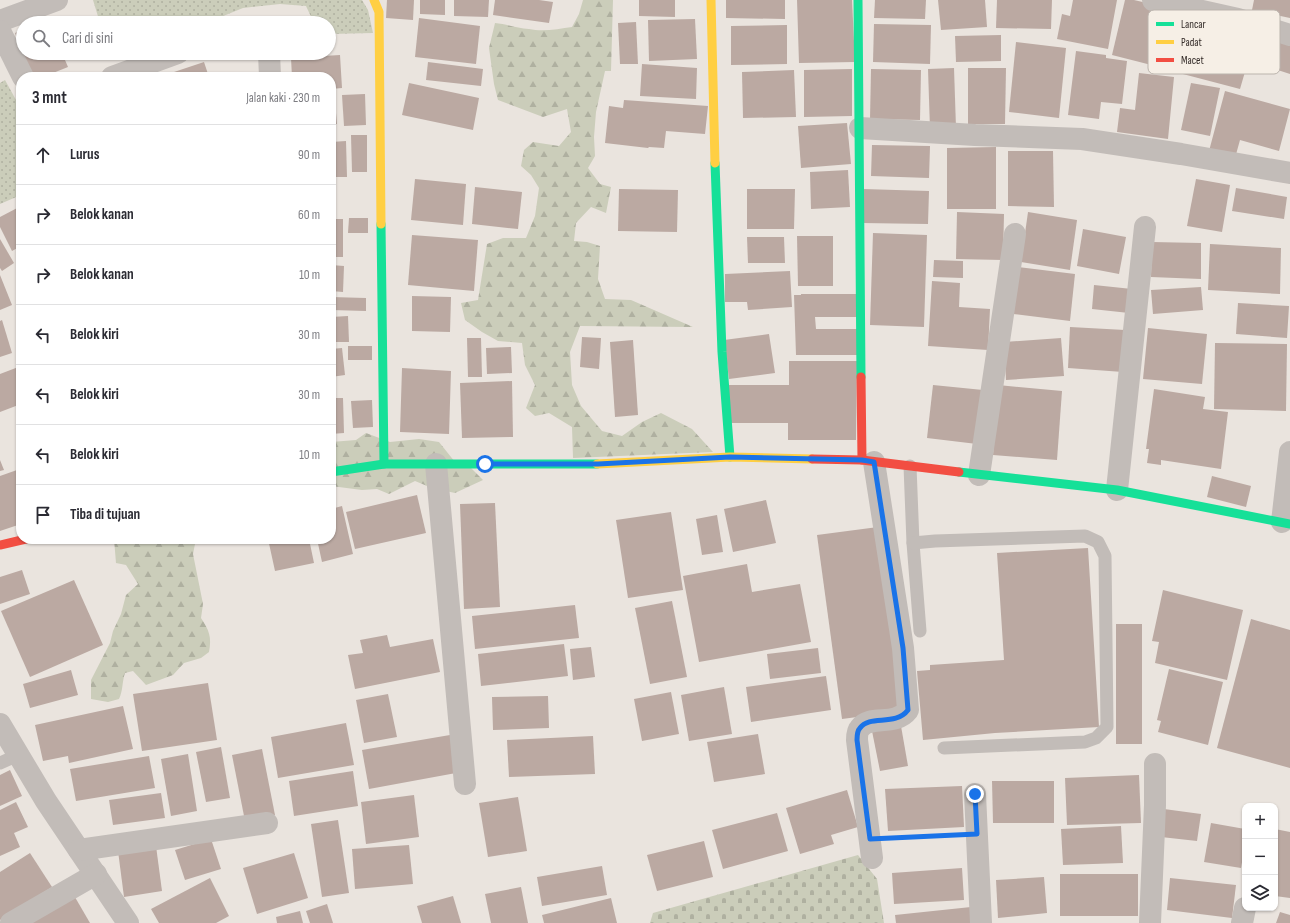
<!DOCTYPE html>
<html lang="id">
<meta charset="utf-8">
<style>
:root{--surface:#fff;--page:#f7f7f7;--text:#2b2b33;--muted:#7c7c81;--line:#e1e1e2}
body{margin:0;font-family:"Sofia Sans Condensed",sans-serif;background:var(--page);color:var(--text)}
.controls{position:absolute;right:12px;bottom:12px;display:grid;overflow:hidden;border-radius:8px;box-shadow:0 1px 3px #0004}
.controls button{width:36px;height:36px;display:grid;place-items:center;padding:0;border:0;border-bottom:1px solid var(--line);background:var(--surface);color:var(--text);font:20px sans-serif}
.stop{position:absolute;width:12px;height:12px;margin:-9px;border:3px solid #1a73e8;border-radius:50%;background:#fff}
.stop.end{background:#1a73e8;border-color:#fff;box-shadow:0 1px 4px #0008}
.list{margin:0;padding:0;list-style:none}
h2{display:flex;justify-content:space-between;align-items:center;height:52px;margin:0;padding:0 16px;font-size:17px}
h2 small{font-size:13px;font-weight:400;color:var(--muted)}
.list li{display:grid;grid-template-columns:26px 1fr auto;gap:12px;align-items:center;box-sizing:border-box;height:60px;padding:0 16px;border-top:1px solid var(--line)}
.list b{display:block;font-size:15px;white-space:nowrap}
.list em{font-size:13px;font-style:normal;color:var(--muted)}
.icon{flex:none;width:22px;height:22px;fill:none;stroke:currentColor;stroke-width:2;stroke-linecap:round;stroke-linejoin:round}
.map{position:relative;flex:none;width:1290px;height:923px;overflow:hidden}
.search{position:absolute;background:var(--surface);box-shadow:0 1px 3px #0004;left:16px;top:16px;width:320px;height:44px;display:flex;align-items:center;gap:10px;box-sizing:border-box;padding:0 14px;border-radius:22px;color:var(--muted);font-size:15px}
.panel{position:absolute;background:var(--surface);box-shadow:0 1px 3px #0004;left:16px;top:72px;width:320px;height:472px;border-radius:16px}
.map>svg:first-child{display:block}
.grass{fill:url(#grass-dots)}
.forest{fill:url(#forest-firs)}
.cemetery{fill:url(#cemetery-stones)}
.building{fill:#bba9a2}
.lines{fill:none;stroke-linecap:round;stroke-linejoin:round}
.path{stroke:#bbb5b0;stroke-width:2.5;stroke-dasharray:2 2;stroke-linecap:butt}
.lane{stroke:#c2bcb8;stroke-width:13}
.street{stroke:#c2bcb8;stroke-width:22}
.fast{stroke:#16e098;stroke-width:9}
.slow{stroke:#ffcf43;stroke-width:9}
.jam{stroke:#f24e42;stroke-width:9}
.route{stroke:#1a73e8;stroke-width:5}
.key{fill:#f6efe6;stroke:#bbb4ad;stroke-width:1}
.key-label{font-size:11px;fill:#322a27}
</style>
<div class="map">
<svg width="1290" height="923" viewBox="0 0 1290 923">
<defs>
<pattern id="grass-dots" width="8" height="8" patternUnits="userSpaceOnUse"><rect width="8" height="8" fill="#cbcdba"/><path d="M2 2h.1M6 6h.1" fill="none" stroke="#afb0a0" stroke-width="1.8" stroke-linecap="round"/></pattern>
<pattern id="forest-firs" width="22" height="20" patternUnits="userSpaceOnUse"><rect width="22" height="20" fill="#cbcdba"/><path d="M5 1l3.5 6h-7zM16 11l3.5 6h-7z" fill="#afb0a0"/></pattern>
<pattern id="cemetery-stones" width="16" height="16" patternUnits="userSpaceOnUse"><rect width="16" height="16" fill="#cbcdba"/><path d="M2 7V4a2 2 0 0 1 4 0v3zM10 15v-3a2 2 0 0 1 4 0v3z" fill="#afb0a0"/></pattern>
</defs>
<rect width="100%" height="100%" fill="#eae4de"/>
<!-- grass -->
<g class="grass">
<polygon points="93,0 362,0 368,10 373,33 329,34 329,23 314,23 306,6 280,4 243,8 206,23 100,23"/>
<polygon points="5,80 21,109 21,195 0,204 0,83"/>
</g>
<!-- forest -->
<g class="forest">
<path d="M 583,0 L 613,0 L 611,71 L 605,71 L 596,112 L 594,137 L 595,156 L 588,168 L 600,184 L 611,187 L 606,213 L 591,207 L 576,223 L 574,241 L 587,242 L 600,246 L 598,279 L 605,299 L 631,300 L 693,327 L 580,326 L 570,352 L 572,385 L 581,406 L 602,431 L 622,436 L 642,422 L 661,413 L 692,429 L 713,452 L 573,458 L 572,427 L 549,413 L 535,416 L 526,408 L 535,385 L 525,365 L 522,343 L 498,341 L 482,332 L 465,320 L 461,303 L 478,300 L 487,244 L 503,238 L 526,238 L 535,216 L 539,188 L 531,175 L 521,166 L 524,150 L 533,142 L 559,146 L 571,132 L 567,109 L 543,117 L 498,100 L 494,84 L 489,48 L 495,23 C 506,24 517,28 529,29 C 543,32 558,29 572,27 L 579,14 Z"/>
<polygon points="366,433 390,442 419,439 439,442 455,462 467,464 483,480 455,493 432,488 415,481 389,494 377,489 362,490 331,486 331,442 356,440"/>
<path d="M 114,539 L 196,539 L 193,554 L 203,604 L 201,618 C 209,630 212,637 209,652 L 201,658 L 184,663 L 173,675 L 146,685 L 133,671 L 125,673 C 122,682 123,691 119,699 L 108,702 L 91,699 L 91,680 L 110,643 L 113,631 L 121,614 L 126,595 L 138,584 L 126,565 L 116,563 Z"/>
</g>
<!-- cemetery -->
<polygon class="cemetery" points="858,855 877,879 884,923 650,923 653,913"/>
<!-- building -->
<g class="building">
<polygon points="387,0 414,0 413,20 386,18"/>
<polygon points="420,0 445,0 445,15 420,14"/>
<polygon points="454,0 489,0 488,17 454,16"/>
<polygon points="495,0 539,0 553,2 549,23 493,15"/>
<polygon points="639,0 675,0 675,17 639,16"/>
<polygon points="726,0 785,0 785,19 726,18"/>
<polygon points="797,0 852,0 855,62 799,63"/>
<polygon points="875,0 926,0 925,19 874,18"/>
<polygon points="938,0 985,0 987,27 941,30"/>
<polygon points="997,0 1052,0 1051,29 996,28"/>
<polygon points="1073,0 1117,0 1108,49 1057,39 1062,14 1070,16"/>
<polygon points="1125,0 1134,0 1185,12 1171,70 1112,55"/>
<polygon points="1254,0 1290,0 1290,18 1252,10"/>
<polygon points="1195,12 1238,24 1231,53 1249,58 1240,89 1179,73"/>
<polygon points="304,17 305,23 282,23 281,19"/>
<polygon points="419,18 480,26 476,64 415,57"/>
<polygon points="49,19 51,23 40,23"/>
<polygon points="695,19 697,59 649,61 648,20"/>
<polygon points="636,22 638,64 620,64 618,23"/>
<polygon points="874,24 931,25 930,64 873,62"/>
<polygon points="787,25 787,64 731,65 731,26"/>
<polygon points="23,30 23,53 62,53 68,67 43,77 32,77 15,33"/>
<polygon points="1273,32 1290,38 1290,74 1262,65"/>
<polygon points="1001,35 1001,61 956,62 955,36"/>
<polygon points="1016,42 1066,48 1059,118 1009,112"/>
<polygon points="1076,51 1106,55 1106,58 1127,61 1122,104 1101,102 1099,119 1068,115"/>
<polygon points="340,55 342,88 331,89 331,77 292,77 291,58"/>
<polygon points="204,62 209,77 159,77"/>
<polygon points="428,62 483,69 481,86 426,80"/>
<polygon points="642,64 697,68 696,99 640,96"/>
<polygon points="954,68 956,128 930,129 928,69"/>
<polygon points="968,68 1006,68 1005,124 968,124"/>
<polygon points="852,69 852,116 804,117 804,70"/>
<polygon points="871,69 921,70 920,120 870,119"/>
<polygon points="794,70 796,117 743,118 742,72"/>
<polygon points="1139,73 1174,77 1168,139 1117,132 1120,108 1135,110"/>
<polygon points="409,83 479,98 473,130 402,115"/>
<polygon points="1191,83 1220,88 1210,136 1181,130"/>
<polygon points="1225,91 1290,109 1279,151 1240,140 1235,158 1209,151"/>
<polygon points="334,92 337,124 331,125 331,93"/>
<polygon points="365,94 366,125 344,126 342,95"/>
<polygon points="624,100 708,106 705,134 666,131 664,148 649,147 648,148 605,143 609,106 623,108"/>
<polygon points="847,123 851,164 801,168 798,126"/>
<polygon points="351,135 367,135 367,172 352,172"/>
<polygon points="346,141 347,177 331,177 331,142"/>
<polygon points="872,145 930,146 929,178 871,176"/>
<polygon points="996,147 996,209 947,209 947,148"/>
<polygon points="1008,151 1053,151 1054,207 1008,206"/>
<polygon points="848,170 850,207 811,209 810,172"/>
<polygon points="415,179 466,184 463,225 411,220"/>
<polygon points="1196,179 1230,185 1222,232 1187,226"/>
<polygon points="475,187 522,192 518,229 472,224"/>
<polygon points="1236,188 1287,197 1284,219 1232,211"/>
<polygon points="619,189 678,190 677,232 618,231"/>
<polygon points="747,189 795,189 794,229 747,229"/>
<polygon points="863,189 929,191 928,224 862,223"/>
<polygon points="21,206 21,246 12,251 0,227 0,217"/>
<polygon points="957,212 1004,214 1003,260 956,259"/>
<polygon points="1028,212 1077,220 1070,270 1021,262"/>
<polygon points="349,218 368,218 368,233 348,233"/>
<rect x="331" y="219" width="12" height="38"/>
<polygon points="1083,229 1126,237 1119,274 1077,266"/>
<polygon points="873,233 927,235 924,327 870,325"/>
<polygon points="412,235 478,240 474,291 408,285"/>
<polygon points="797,236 833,236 833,286 798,286"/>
<polygon points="747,237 784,237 785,263 748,263"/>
<polygon points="0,239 14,263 2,271 0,268"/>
<polygon points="1152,242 1201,243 1201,279 1151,277"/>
<polygon points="1210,244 1281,248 1280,294 1208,290"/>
<polygon points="934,260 963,261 963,278 933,277"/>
<polygon points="331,265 344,266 343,292 331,291"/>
<polygon points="1018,267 1075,274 1070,321 1013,314"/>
<polygon points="790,271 792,307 748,310 747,302 725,302 725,274"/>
<polygon points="0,275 12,305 0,310"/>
<polygon points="932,281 960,283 959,307 990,309 988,350 928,346"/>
<polygon points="1094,285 1132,289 1129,313 1092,309"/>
<polygon points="1201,287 1203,310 1153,314 1151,290"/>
<polygon points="801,294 859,294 859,317 815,317 816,329 858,329 858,355 796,355 794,295 801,295"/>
<polygon points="412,296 451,297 450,332 412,331"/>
<polygon points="331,297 366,298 366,311 331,310"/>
<polygon points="1238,303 1289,306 1287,338 1236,334"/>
<polygon points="348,316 349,342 331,342 331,317"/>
<polygon points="2,320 12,353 0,357 0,321"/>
<polygon points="1070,327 1125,330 1123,372 1068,368"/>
<polygon points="1148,328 1207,334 1202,384 1143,379"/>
<polygon points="769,334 775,373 729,379 724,340"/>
<polygon points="582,337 601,338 599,369 580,367"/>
<polygon points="467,338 481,338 482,377 468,377"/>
<polygon points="1061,338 1064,376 1006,380 1004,342"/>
<polygon points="633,340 638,415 615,417 610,342"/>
<polygon points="1215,343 1287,344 1286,411 1214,409"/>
<rect x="348" y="346" width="24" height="14"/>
<polygon points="511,347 512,373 487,374 486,348"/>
<polygon points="342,348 345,375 331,377 331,349"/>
<polygon points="789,361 857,361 856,440 788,440 788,423 729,423 729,385 789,385"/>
<polygon points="21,366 21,404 0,412 0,374"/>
<polygon points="402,368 451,371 449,434 400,432"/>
<polygon points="512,381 513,437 462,438 460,383"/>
<polygon points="933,385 983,390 977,444 927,438"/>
<polygon points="998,385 1062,391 1057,460 993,455"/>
<polygon points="1154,389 1205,397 1203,409 1228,412 1221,469 1161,460 1161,465 1147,463 1149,449 1146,449"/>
<polygon points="331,398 343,398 344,433 331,434"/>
<polygon points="372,400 373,427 353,428 351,401"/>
<polygon points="0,460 4,470 0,471"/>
<polygon points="17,470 21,479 21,524 0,531 0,476"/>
<polygon points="1212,476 1251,486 1246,507 1207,497"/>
<polygon points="417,495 426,533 355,549 346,512"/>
<polygon points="766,500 776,543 733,552 724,509"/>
<polygon points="495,503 500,607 464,609 460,504"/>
<polygon points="342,506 353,554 322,562 317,539 331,539 331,509"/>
<polygon points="671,512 683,590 628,598 616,520"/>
<polygon points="717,515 723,552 702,555 696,519"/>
<polygon points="878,527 903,711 842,719 817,535"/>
<polygon points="268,539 309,539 314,563 275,571"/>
<polygon points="1088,548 1099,727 995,733 923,740 917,671 930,670 930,665 1004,660 997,553"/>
<polygon points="747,564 752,592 800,584 811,642 699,662 683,576"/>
<polygon points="22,570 30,594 0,604 0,577"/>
<polygon points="74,580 103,645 30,677 1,611"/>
<polygon points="1163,590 1243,610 1227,680 1155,663 1159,642 1152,641"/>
<polygon points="672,601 687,677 650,684 635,608"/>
<polygon points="575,605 579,638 475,649 472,616"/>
<polygon points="1251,619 1290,630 1290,768 1217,748"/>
<rect x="1116" y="624" width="26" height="120"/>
<polygon points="387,635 390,647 433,639 440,672 355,689 348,655 363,653 360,640"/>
<polygon points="564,644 568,676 481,686 478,654"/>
<polygon points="591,647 595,677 573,680 570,649"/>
<polygon points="818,648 821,673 770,679 767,654"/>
<polygon points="1169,669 1223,682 1208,745 1158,732 1161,721 1157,720"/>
<polygon points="71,670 78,695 30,708 23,684"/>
<polygon points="826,676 831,710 751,722 746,687"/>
<polygon points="208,683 217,740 142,751 133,694"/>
<polygon points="724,687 732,734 689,741 681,695"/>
<polygon points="671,692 679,734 642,741 634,699"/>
<polygon points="388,694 397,737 364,743 356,700"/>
<polygon points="548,696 549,728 493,730 492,697"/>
<polygon points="123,706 133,749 69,763 68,756 43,761 35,725"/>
<polygon points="346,723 354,765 278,778 271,737"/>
<polygon points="901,726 908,766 880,771 872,731"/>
<polygon points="758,734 765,774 714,782 707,742"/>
<polygon points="450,735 456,773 369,789 362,750"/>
<polygon points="593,736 595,774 509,777 507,740"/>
<polygon points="221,747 230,798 206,802 196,752"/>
<polygon points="262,749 275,815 245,821 232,755"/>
<polygon points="188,754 197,811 171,816 161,759"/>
<polygon points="149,756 155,788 76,801 70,769"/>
<polygon points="10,770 22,796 0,806 0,775"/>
<polygon points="353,771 358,806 294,816 289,781"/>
<polygon points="1139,775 1141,823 1067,825 1065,778"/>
<polygon points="992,781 1054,781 1054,823 993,823"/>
<polygon points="962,786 964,827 888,831 885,789"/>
<polygon points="847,790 858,827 831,835 834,844 800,854 786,808"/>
<polygon points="161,793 165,818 113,825 109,800"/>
<polygon points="414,795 419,837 366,844 361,802"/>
<polygon points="518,797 527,851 488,857 479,803"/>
<polygon points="16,802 28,827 14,833 20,847 0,856 0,810"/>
<polygon points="1164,809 1201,814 1197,841 1161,837"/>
<polygon points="777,813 788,851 723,869 712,830"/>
<polygon points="338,820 349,893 322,897 311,824"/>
<polygon points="1211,823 1245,829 1245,845 1241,868 1204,862"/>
<polygon points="1121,826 1123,863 1063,865 1061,829"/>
<polygon points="1275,829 1290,832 1290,898 1275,896"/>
<polygon points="211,839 221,869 185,880 175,850"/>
<polygon points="704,841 713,877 657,891 647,855"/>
<polygon points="409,845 413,884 355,889 352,849"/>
<polygon points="156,846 162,891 124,897 118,851"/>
<polygon points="30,853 52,887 0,920 0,872"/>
<polygon points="294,853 308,898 257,914 243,868"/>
<polygon points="602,866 607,895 542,906 537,877"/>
<polygon points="962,868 964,900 894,904 892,873"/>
<rect x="1060" y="874" width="78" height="42"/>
<polygon points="1044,877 1047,913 998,918 996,880"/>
<polygon points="210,878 229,916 216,923 159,923 151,909"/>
<polygon points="1170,878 1236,885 1232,918 1167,910"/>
<polygon points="521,887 528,923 491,923 485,894"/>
<polygon points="72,892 90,923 19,923"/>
<polygon points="453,896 461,923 422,923 417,906"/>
<polygon points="611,898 617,923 544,923 542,915"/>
<polygon points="327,904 333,923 310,923 306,911"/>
<polygon points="971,907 973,923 896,923 895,915"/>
<polygon points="300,911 303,923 277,923 276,917"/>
<polygon points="1280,912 1290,915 1290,923 1276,923"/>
</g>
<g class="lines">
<!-- path -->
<polyline class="path" points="896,838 951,835"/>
<!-- lane -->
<g class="lane">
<polyline points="910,466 913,543 920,631"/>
<polyline points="913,543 935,541 1085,536 1098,542 1105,556 1107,727 1096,738 1085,742 944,748"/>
<polyline points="0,763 18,755"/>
</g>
<!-- street -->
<g class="street">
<polyline points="1153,0 1238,19 1290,35"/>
<polyline points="0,21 57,0"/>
<polyline points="0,31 23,77"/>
<polyline points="269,53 270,77"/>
<polyline points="112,77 178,53"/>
<polyline points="860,128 975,135 1082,139 1181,154 1290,173"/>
<polyline points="436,464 465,784"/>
<polyline points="979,475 1015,234"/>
<polyline points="1117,490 1145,227"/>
<polyline points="1282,522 1290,452"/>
<polyline points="0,724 46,801 128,923"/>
<polyline points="975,794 981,923"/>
<polyline points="79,850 267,823"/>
<path d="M 872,858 L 857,740 C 857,736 857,731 860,728 C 870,714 895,727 908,710 L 903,648 L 874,462"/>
<polyline points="11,923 96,874"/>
<polyline points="1150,923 1155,805 1155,764"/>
<polyline points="1242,923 1245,908"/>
</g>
<!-- fast -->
<g class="fast">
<polyline points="858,0 861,377"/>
<polyline points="715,163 722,352 730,457"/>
<polyline points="381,224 384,464"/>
<polyline points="331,472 384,464 597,464"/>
<polyline points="959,472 1117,490 1290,524"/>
</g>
<!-- slow -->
<g class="slow">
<polyline points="374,0 379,12 381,224"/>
<polyline points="711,0 715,163"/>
<polyline points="597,464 730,457 812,459"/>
</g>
<!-- jam -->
<g class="jam">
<polyline points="861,377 862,460"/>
<polyline points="812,459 862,460 959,472"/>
<polyline points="0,545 26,539"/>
</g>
</g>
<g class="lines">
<!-- route -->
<path class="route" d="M 485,464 L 598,464 L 730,457 L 862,460 L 874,462 L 903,648 L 908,710 C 895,727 870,714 860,728 C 857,731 857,736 857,740 L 870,839 L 977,834 L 975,794"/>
</g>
<!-- legend -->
<rect x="1148" y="10" width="132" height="64" rx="6" class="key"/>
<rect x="1156" y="22" width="18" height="4" fill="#16e098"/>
<rect x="1156" y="40" width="18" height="4" fill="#ffcf43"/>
<rect x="1156" y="58" width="18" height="4" fill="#f24e42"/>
<g class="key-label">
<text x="1181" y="28">Lancar</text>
<text x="1181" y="46">Padat</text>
<text x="1181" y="64">Macet</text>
</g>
</svg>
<div class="controls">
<button>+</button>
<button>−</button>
<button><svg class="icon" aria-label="layers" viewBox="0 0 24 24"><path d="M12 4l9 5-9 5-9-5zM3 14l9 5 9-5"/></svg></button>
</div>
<div class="stop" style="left:485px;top:464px"></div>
<div class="stop end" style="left:975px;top:794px"></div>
<div class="search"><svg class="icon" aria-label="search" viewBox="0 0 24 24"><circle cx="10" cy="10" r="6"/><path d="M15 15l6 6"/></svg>Cari di sini</div>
<section class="panel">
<h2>3 mnt<small>Jalan kaki · 230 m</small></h2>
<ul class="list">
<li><svg class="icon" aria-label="ahead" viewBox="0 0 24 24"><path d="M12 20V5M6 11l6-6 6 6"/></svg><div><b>Lurus</b></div><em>90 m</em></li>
<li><svg class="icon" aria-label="right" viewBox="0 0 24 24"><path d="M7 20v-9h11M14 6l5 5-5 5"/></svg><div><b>Belok kanan</b></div><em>60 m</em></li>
<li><svg class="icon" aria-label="right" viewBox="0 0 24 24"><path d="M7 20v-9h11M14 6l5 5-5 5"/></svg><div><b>Belok kanan</b></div><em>10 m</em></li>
<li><svg class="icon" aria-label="left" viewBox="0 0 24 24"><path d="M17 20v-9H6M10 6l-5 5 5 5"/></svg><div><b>Belok kiri</b></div><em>30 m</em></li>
<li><svg class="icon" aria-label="left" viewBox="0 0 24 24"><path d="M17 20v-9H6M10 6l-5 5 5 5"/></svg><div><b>Belok kiri</b></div><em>30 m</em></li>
<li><svg class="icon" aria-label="left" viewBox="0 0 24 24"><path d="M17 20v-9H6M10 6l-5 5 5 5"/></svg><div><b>Belok kiri</b></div><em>10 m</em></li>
<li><svg class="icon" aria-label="arrive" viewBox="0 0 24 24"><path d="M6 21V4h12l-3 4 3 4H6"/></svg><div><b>Tiba di tujuan</b></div></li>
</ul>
</section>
</div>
